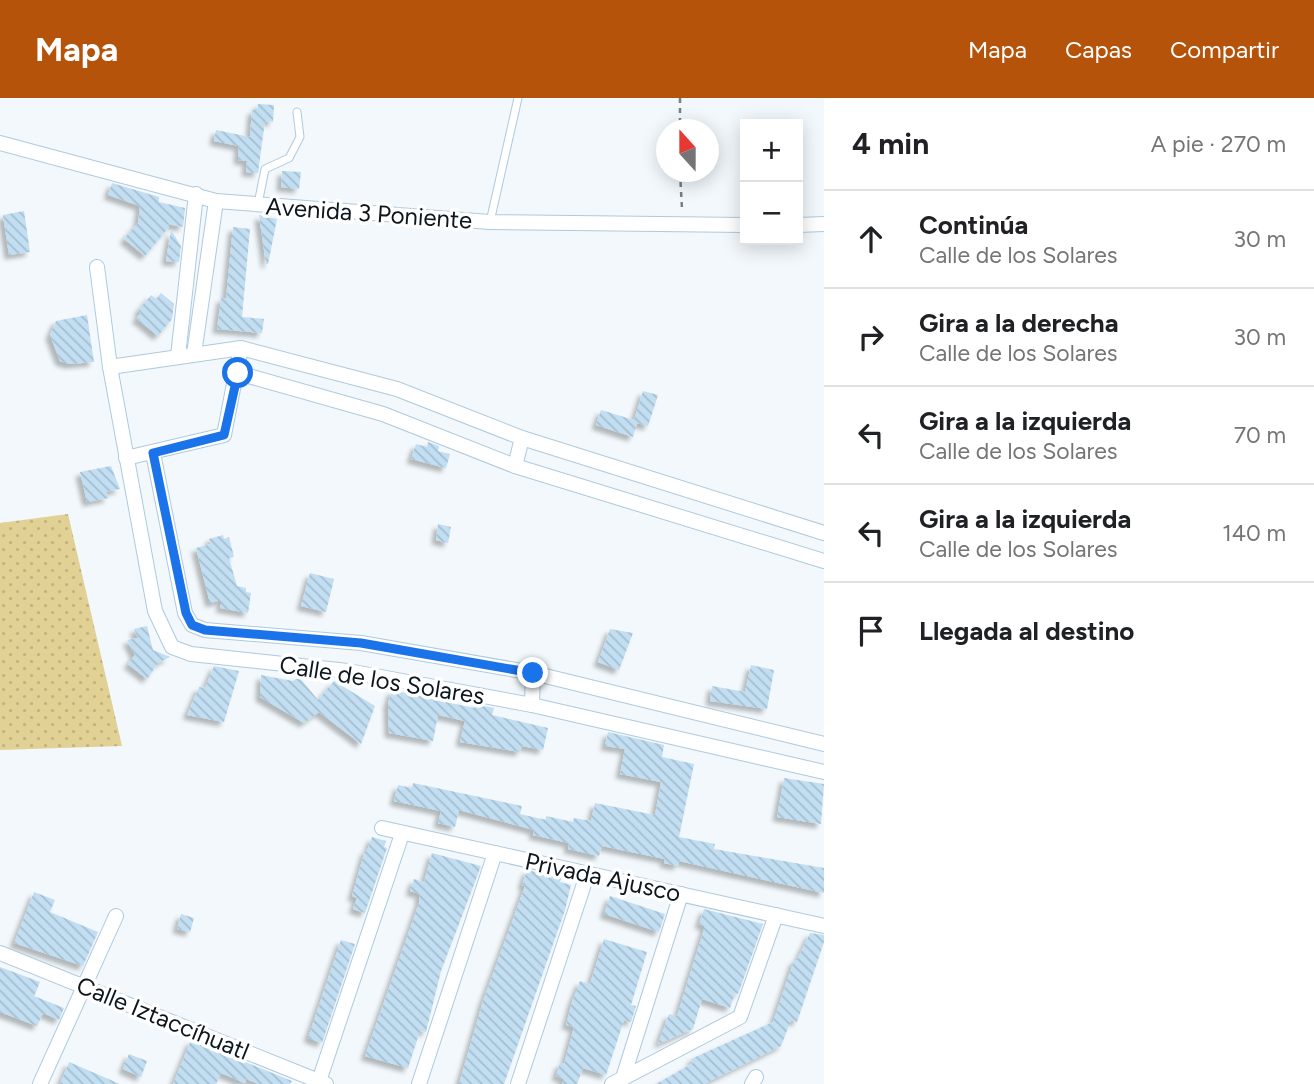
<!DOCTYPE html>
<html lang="es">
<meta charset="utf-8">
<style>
:root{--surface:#fff;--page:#f6f6f6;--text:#202124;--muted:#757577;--line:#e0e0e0;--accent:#b45309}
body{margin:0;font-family:Figtree,sans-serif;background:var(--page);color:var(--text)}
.controls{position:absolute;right:21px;top:21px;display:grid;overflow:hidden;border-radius:0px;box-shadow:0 4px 18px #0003}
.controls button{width:63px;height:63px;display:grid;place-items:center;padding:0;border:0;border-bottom:2px solid var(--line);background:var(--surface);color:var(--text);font:35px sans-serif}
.compass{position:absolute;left:656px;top:21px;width:63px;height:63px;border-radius:50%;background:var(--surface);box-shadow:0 4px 18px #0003;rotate:339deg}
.stop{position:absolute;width:21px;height:21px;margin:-16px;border:5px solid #1a73e8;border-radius:50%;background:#fff}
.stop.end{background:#1a73e8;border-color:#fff;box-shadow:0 2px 7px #0008}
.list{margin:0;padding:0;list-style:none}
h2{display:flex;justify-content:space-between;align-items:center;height:91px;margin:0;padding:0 28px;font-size:30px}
h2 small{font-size:23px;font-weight:400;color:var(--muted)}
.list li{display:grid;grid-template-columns:46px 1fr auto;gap:21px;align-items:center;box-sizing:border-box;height:98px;padding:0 28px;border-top:2px solid var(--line)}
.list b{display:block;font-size:26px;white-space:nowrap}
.list p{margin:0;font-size:23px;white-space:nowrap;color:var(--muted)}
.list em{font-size:23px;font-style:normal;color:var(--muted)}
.icon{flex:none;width:38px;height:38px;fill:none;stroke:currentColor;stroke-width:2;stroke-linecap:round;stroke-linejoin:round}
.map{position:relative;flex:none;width:824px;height:986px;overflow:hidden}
header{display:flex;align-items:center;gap:42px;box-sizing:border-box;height:98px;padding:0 35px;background:var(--accent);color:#fff}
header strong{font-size:33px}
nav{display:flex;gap:38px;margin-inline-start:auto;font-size:24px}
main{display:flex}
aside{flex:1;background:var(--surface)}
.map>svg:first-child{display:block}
.grass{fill:url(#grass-dots)}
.building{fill:url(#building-back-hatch);filter:url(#shadow)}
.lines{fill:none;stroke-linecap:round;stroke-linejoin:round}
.lane-casing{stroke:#aecade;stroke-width:9}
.street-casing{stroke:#aecade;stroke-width:16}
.path{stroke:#777f85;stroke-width:2.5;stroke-dasharray:5 5;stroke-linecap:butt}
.lane{stroke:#fff;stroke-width:7}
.street{stroke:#fff;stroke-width:14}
.route{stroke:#1a73e8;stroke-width:9}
.labels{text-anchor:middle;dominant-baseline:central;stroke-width:7;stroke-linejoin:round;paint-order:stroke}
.street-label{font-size:24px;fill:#0c161d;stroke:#fff}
</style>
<header>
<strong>Mapa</strong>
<nav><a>Mapa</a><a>Capas</a><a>Compartir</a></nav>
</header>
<main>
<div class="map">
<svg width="824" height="986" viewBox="0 0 824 986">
<defs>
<pattern id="grass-dots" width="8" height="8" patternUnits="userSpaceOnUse" patternTransform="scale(1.75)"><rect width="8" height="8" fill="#e2d194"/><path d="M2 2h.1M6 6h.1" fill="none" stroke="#c1b37f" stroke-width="1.8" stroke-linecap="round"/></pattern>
<pattern id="building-back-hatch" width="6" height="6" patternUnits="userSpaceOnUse" patternTransform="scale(1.75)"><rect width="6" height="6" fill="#c1def2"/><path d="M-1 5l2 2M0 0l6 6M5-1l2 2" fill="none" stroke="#a5becf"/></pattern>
<filter id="shadow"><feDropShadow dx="-4.5" dy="4.5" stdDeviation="2" flood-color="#0004"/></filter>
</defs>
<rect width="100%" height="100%" fill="#f2f8fc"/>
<!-- grass -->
<polygon class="grass" points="68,416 122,648 0,652 0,425"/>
<!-- building -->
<g class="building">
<polygon points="258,6 274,7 273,24 265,23 258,75 246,74 247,63 238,62 239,48 214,43 216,32 250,39 252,12 257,12"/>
<polygon points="282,73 301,74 299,91 281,89"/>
<polygon points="112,85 159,99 159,104 185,110 183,129 167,126 169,129 145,158 124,141 138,125 140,108 108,97"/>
<polygon points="24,113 30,154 9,157 3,117"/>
<polygon points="259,117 277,121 268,166 266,166"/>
<polygon points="233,129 250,131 242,219 264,221 262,235 217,231 221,200 226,201"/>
<polygon points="171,132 181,148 179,164 166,163"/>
<polygon points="161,195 174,206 172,221 158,238 136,220 141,215 138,213 151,197 156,201"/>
<polygon points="87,217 94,264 69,266 60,263 50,237 56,223"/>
<polygon points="643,293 658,297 648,328 637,325 633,339 596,327 601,312 634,322"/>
<polygon points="428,344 439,348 438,353 450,356 446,370 411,361 416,346 427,349"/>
<polygon points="111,368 120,391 106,394 109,400 87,404 80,374"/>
<polygon points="438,426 451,429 448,445 436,442"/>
<polygon points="223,437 224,441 229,439 234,459 229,460 237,488 246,490 246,494 251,495 248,515 220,510 222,502 210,505 196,450 211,446 209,441"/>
<polygon points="310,475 334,481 326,514 301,508"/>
<polygon points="147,528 153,552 170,559 158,565 147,581 128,566 135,557 127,542 138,540 134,531"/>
<polygon points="610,531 633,535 619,572 598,564"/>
<polygon points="751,567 774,572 767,611 710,603 712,588 745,594"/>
<polygon points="214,568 239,573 224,624 187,617 199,589 205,590"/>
<polygon points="261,577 293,583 299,579 318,602 334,583 375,608 361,646 319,614 304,625 260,599"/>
<polygon points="392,592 474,610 475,606 494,610 492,617 548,630 543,652 522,648 520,654 460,644 465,623 438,617 433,643 389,635 388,605"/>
<polygon points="608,634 664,647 662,659 694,666 679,739 715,746 714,751 824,770 824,795 679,763 678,768 664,765 665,761 602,748 599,758 568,751 569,745 533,737 534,732 459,712 455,729 438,725 441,713 394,703 398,687 412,690 413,685 522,708 520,716 546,722 546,718 573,724 574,720 591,723 595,705 655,717 661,684 620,676 625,651 605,648"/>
<polygon points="784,680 824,686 821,726 777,719"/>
<polygon points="372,739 386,743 384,749 387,750 365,815 353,811 357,800 352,798 365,752 367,753"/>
<polygon points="432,755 481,768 441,873 426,934 420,933 408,970 365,958 419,805 420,796 410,793 414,781 424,784"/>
<polygon points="527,772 561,780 560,784 571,787 565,812 504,986 459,986 483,903 525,788 522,787"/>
<polygon points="34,794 55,802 50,814 98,834 83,868 14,845"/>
<polygon points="610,798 665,816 659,834 604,816"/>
<polygon points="704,811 763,826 738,896 735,895 730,910 702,901 693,931 658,946 669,916 677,918 705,828 699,826"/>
<polygon points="181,816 194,820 190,834 177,831"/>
<polygon points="810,835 824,837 824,844 797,924 791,922 781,948 704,986 656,986 693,965 691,961 773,924 794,862 797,862"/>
<polygon points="604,841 647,854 631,907 636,908 631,924 624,922 606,977 583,970 577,986 562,986 564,981 556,978 560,965 564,966 574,929 566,927 572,904 580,883 590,886"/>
<polygon points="341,842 355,846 322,945 308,940"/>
<polygon points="0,869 40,884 34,898 64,910 59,922 43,915 37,928 0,914"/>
<polygon points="191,942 292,983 290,986 259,986 246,981 245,985 221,975 216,986 173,986"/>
<polygon points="129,956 147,963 141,979 123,971"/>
<polygon points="69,964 120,986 60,986"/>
</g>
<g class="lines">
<defs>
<g id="lane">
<polyline points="258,106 265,71 289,60 300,39 297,14"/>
<polyline points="490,124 518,0"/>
</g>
<g id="street">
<polyline points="0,45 216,103 490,124 745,127"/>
<polyline points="798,127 824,126"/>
<polyline points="97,169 110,269 155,513 172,549 191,556 348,573 532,607 824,674"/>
<polyline points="194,256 216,103"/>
<polyline points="178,258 196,96"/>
<polyline points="110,269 241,250 397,291 522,340 824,435"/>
<polyline points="238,275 383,316 515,368 824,463"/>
<polyline points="153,355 185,515 192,527 205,532 361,545 533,575 824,646"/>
<polyline points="126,360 224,337 241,250"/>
<polyline points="515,368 522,340"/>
<polyline points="532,607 533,575"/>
<polyline points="382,730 824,828"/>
<polyline points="0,855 326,986"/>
<polyline points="623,980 681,796"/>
<polyline points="40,986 116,818"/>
<polyline points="318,986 402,736"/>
<polyline points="419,986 495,755"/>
<polyline points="518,986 587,777"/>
<polyline points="612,986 740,919 776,817"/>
<polyline points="752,986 756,979"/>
</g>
</defs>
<!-- lane casing -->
<use href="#lane" class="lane-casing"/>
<!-- street casing -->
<use href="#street" class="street-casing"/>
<!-- path -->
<g class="path">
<polyline points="680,0 680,32"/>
<polyline points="680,74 682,111"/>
</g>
<!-- lane -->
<use href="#lane" class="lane"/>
<!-- street -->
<use href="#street" class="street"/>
</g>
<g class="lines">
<!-- route -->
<polyline class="route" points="238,275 224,337 153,355 186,515 192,527 205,532 361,545 533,575"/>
</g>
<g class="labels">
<!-- street labels -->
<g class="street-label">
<text transform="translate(369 115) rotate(4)">Avenida 3 Poniente</text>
<text transform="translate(382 582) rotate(9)">Calle de los Solares</text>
<text transform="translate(603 779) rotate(12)">Privada Ajusco</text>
<text transform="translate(163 920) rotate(22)">Calle Iztaccíhuatl</text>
</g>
</g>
</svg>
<div class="controls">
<button>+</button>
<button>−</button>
</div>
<svg class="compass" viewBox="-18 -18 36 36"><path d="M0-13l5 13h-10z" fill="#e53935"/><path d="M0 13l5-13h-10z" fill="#757577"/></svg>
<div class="stop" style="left:238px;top:275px"></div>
<div class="stop end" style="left:533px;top:575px"></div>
</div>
<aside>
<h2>4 min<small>A pie · 270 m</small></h2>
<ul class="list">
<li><svg class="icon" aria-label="ahead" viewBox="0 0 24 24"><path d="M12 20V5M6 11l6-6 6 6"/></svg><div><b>Continúa</b><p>Calle de los Solares</p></div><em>30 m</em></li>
<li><svg class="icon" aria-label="right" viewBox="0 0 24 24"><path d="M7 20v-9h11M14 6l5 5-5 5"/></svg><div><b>Gira a la derecha</b><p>Calle de los Solares</p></div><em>30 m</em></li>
<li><svg class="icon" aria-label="left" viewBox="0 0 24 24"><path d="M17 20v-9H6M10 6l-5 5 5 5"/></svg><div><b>Gira a la izquierda</b><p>Calle de los Solares</p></div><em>70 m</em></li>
<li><svg class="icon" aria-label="left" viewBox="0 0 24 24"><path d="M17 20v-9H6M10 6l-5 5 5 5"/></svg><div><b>Gira a la izquierda</b><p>Calle de los Solares</p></div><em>140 m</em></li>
<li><svg class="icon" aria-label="arrive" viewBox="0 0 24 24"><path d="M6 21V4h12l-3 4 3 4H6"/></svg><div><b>Llegada al destino</b></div></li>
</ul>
</aside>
</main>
